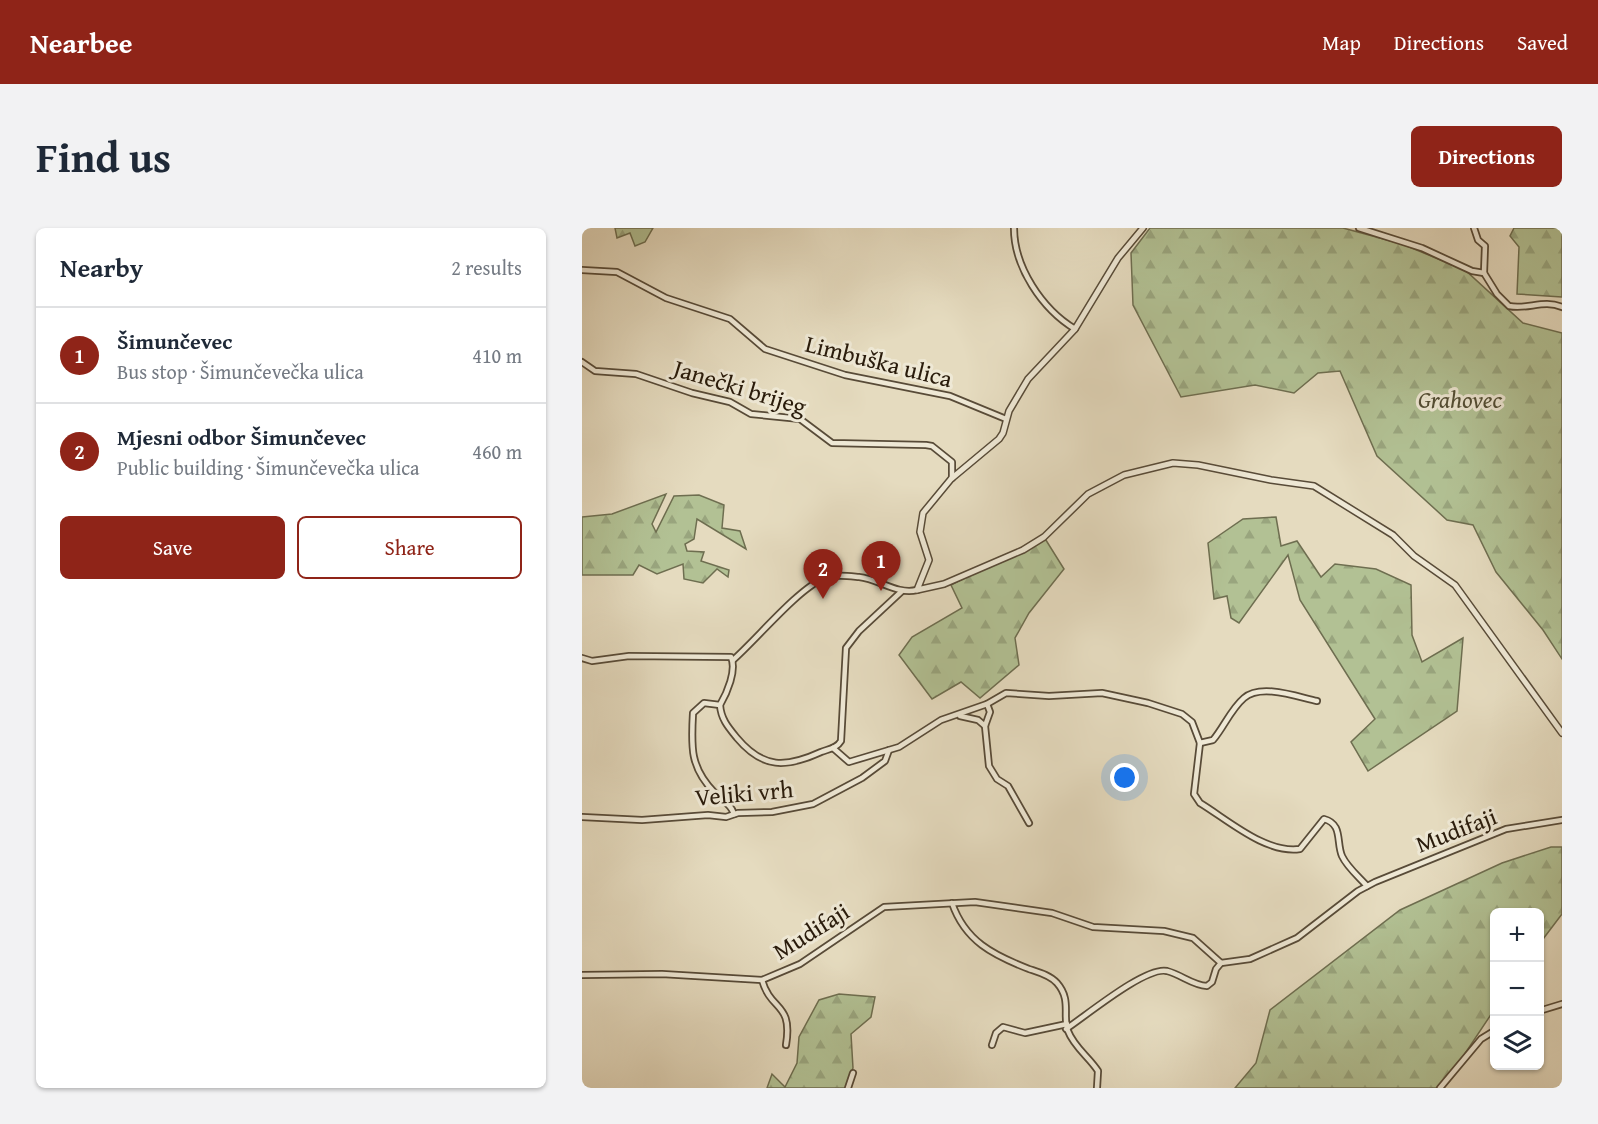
<!DOCTYPE html>
<meta charset="utf-8">
<style>
:root{--surface:#fff;--page:#f2f2f3;--text:#1f2937;--muted:#747a83;--line:#e0e1e3;--accent:#8f2418}
body{margin:0;font-family:"Gentium Book Plus",serif;background:var(--page);color:var(--text)}
.controls{position:absolute;right:18px;bottom:18px;display:grid;overflow:hidden;border-radius:9px;box-shadow:0 2px 4px #0004}
.controls button{width:54px;height:54px;display:grid;place-items:center;padding:0;border:0;border-bottom:2px solid var(--line);background:var(--surface);color:var(--text);font:30px sans-serif}
.you{position:absolute;left:543px;top:550px;width:21px;height:21px;margin:-15px;border:4px solid #fff;border-radius:50%;background:#1a73e8;box-shadow:0 0 0 9px #1a73e833}
.badge{display:grid;place-items:center;width:39px;height:39px;border-radius:50%;background:var(--accent);color:#fff;font-size:20px;font-weight:700}
.pin{position:absolute;translate:-50% -50px;filter:drop-shadow(0 2px 3px #0008)}
.pin::after{content:'';position:absolute;top:32px;width:21px;height:18px;background:inherit;clip-path:polygon(0 0,100% 0,50% 100%)}
.list{margin:0;padding:0;list-style:none}
h2{display:flex;justify-content:space-between;align-items:center;height:78px;margin:0;padding:0 24px;font-size:26px}
h2 small{font-size:20px;font-weight:400;color:var(--muted)}
.list li{display:grid;grid-template-columns:39px 1fr auto;gap:18px;align-items:center;box-sizing:border-box;height:96px;padding:0 24px;border-top:2px solid var(--line)}
.list b{display:block;font-size:22px;white-space:nowrap}
.list p{margin:0;font-size:20px;white-space:nowrap;color:var(--muted)}
.list em{font-size:20px;font-style:normal;color:var(--muted)}
.actions{display:flex;gap:12px;padding:18px 24px}
.actions a{flex:1;padding:14px 0;border:2px solid var(--accent);border-radius:9px;text-align:center;font-size:21px;color:var(--accent)}
.actions .main{background:var(--accent);color:#fff}
.icon{flex:none;width:33px;height:33px;fill:none;stroke:currentColor;stroke-width:2;stroke-linecap:round;stroke-linejoin:round}
.map{position:relative;flex:none;width:980px;height:860px;overflow:hidden;border-radius:9px}
header{display:flex;align-items:center;gap:36px;box-sizing:border-box;height:84px;padding:0 30px;background:var(--accent);color:#fff}
header strong{font-size:28px}
nav{display:flex;gap:33px;margin-inline-start:auto;font-size:21px}
.intro{display:flex;align-items:center;justify-content:space-between;box-sizing:border-box;height:144px;padding:0 36px}
h1{margin:0;font-size:42px}
.button{padding:15px 27px;border-radius:9px;background:var(--accent);color:#fff;font-size:21px;font-weight:700}
main{display:flex;gap:36px;padding:0 36px}
aside{flex:1;background:var(--surface);border-radius:9px;box-shadow:0 2px 4px #0004}
.map>svg:first-child{display:block}
.forest{fill:url(#forest-firs);stroke:#6e6e50;stroke-width:1.5}
.lines{fill:none;stroke-linecap:round;stroke-linejoin:round}
.minor-casing{stroke:#584b38;stroke-width:8}
.tertiary-casing{stroke:#584b38;stroke-width:8}
.minor{stroke:#eee8d5;stroke-width:4.5}
.tertiary{stroke:#eee8d5;stroke-width:5}
.labels{text-anchor:middle;dominant-baseline:central;stroke-width:6;stroke-linejoin:round;paint-order:stroke}
.street-label{font-size:24px;fill:#291b0b;stroke:#eee8d5}
.park-label{font-size:24px;font-style:italic;fill:#524d34;stroke:#eee8d5}
</style>
<header>
<strong>Nearbee</strong>
<nav><a>Map</a><a>Directions</a><a>Saved</a></nav>
</header>
<div class="intro"><h1>Find us</h1><a class="button">Directions</a></div>
<main>
<aside>
<h2>Nearby<small>2 results</small></h2>
<ul class="list">
<li><span class="badge">1</span><div><b>Šimunčevec</b><p>Bus stop · Šimunčevečka ulica</p></div><em>410 m</em></li>
<li><span class="badge">2</span><div><b>Mjesni odbor Šimunčevec</b><p>Public building · Šimunčevečka ulica</p></div><em>460 m</em></li>
</ul>
<div class="actions"><a class="main">Save</a><a>Share</a></div>
</aside>
<div class="map">
<svg width="980" height="860" viewBox="0 0 980 860">
<defs>
<pattern id="forest-firs" width="22" height="20" patternUnits="userSpaceOnUse" patternTransform="scale(1.5)"><rect width="22" height="20" fill="#b2c194"/><path d="M5 1l3.5 6h-7zM16 11l3.5 6h-7z" fill="#99a57e"/></pattern>
</defs>
<rect width="100%" height="100%" fill="#e5dbbf"/>
<filter id="stains"><feTurbulence type="fractalNoise" baseFrequency=".00333" numOctaves="4"/><feColorMatrix values="0 0 0 0 .2 0 0 0 0 .09 0 0 0 0 .02 0 0 0 .5 -.17"/></filter>
<radialGradient id="worn" r=".72"><stop offset=".6" stop-color="#630" stop-opacity="0"/><stop offset="1" stop-color="#630" stop-opacity=".3"/></radialGradient>
<!-- forest -->
<g class="forest">
<polygon points="33,0 71,0 63,14 53,18 48,5 35,10"/>
<polygon points="568,0 761,0 820,16 883,42 941,95 980,105 980,431 961,402 914,344 891,297 865,292 795,228 758,143 736,145 712,165 673,157 599,169 551,77 549,25"/>
<polygon points="932,0 980,0 980,69 935,66 937,19 928,8"/>
<polygon points="84,266 70,296 74,304 92,268 117,267 142,277 140,300 158,303 164,321 115,291 112,311 103,316 105,323 122,324 119,333 147,342 146,349 135,341 121,355 102,351 101,336 75,346 57,337 51,347 0,347 0,289 30,286"/>
<polygon points="694,289 699,318 715,313 739,349 753,336 794,341 829,357 830,407 840,434 881,410 875,483 786,543 769,514 793,491 718,372 706,327 657,395 649,390 645,368 632,371 626,315 661,291"/>
<polygon points="462,309 482,341 447,385 433,410 437,437 398,470 379,454 350,471 317,427 330,409 380,380 369,357"/>
<polygon points="969,619 980,619 980,686 958,715 957,684 912,684 912,782 860,860 653,860 674,835 688,782 818,682 920,635"/>
<polygon points="257,766 293,769 289,789 269,806 271,840 264,860 185,860 190,846 203,859 215,835 217,809 237,772"/>
</g>
<g class="lines">
<defs>
<g id="minor">
<path d="M 432,0 C 432,39 460,81 493,101"/>
<path d="M 777,0 L 840,20 L 890,43 L 902,45 L 915,66 L 927,78 C 945,82 962,71 980,79"/>
<polyline points="892,0 896,12 903,18 902,45"/>
<polyline points="0,42 35,44 84,70 148,91 183,121 263,147 368,168 424,191"/>
<polyline points="0,134 13,143 54,146 110,165 148,174 169,186 218,191 250,215 344,217 350,218 370,234 370,250"/>
<path d="M 0,430 L 10,433 L 47,428 L 149,429 C 155,442 145,465 138,477 C 139,491 146,499 155,510 C 181,541 204,540 239,524 C 247,521 255,520 259,513 L 264,420 L 277,403 L 320,363"/>
<path d="M 151,432 C 174,412 216,361 241,351 C 252,346 266,348 277,349 C 297,351 315,367 335,362"/>
<polyline points="405,476 408,484 403,498 407,538 415,551 426,558 447,595"/>
<path d="M 138,477 L 122,475 L 111,485 C 109,519 108,540 133,565 C 140,572 149,576 152,586"/>
<polyline points="378,488 396,492 403,498"/>
<path d="M 618,515 L 612,566 L 618,575 C 646,592 684,626 718,621 L 742,591 C 761,596 754,614 760,628 C 765,639 777,649 785,658"/>
<path d="M 251,520 L 267,534 L 317,519 L 359,492 L 405,476 L 424,465 L 467,468 L 520,465 L 566,475 L 600,486 L 610,494 L 618,515 L 631,512 C 642,499 649,481 662,470 C 679,455 716,469 735,473"/>
<polyline points="0,589 60,592 126,587 144,589 156,585 190,584 231,576 280,550 303,533 307,522"/>
<path d="M 370,675 C 383,713 411,727 447,741 C 456,744 468,747 475,755 C 490,772 480,788 486,803 C 492,819 507,829 516,843 L 515,860"/>
<polyline points="0,747 80,746 180,752"/>
<polyline points="957,783 980,776"/>
<path d="M 484,801 C 505,787 564,738 585,743 C 600,747 610,757 625,758 L 630,754 L 634,741 L 639,735 L 668,731 L 715,710 L 776,663 L 793,654 L 924,601 L 980,592"/>
<path d="M 204,817 C 211,774 189,784 180,752 L 218,736 L 302,679 L 393,674 L 470,685 L 511,699 L 582,703 L 611,710 L 639,735"/>
<polyline points="410,817 414,805 421,799 443,805 485,796"/>
<polyline points="266,860 271,845"/>
<polyline points="858,860 899,811 912,803"/>
</g>
<polyline id="tertiary" points="561,0 536,30 493,101 446,151 427,183 421,205 417,211 369,251 341,285 338,304 347,332 335,362 362,356 441,322 462,309 506,266 542,247 591,235 616,237 689,252 732,258 811,307 832,328 873,357 980,505"/>
</defs>
<!-- minor casing -->
<use href="#minor" class="minor-casing"/>
<!-- tertiary casing -->
<use href="#tertiary" class="tertiary-casing"/>
<!-- minor -->
<use href="#minor" class="minor"/>
<!-- tertiary -->
<use href="#tertiary" class="tertiary"/>
</g>
<g class="labels">
<!-- street labels -->
<g class="street-label">
<text transform="translate(297 133) rotate(14)">Limbuška ulica</text>
<text transform="translate(158 159) rotate(17)">Janečki brijeg</text>
<text transform="translate(162 565) rotate(-5)">Veliki vrh</text>
<text transform="translate(874 602) rotate(-21)">Mudifaji</text>
<text transform="translate(229 703) rotate(-32)">Mudifaji</text>
</g>
<!-- park labels -->
<g class="park-label">
<text x="878" y="171">Grahovec</text>
</g>
</g>
<rect width="100%" height="100%" filter="url(#stains)"/>
<rect width="100%" height="100%" fill="url(#worn)"/>
</svg>
<div class="controls">
<button>+</button>
<button>−</button>
<button><svg class="icon" aria-label="layers" viewBox="0 0 24 24"><path d="M12 4l9 5-9 5-9-5zM3 14l9 5 9-5"/></svg></button>
</div>
<div class="you"></div>
<div class="pin badge" style="left:299px;top:363px">1</div>
<div class="pin badge" style="left:241px;top:371px">2</div>
</div>
</main>
